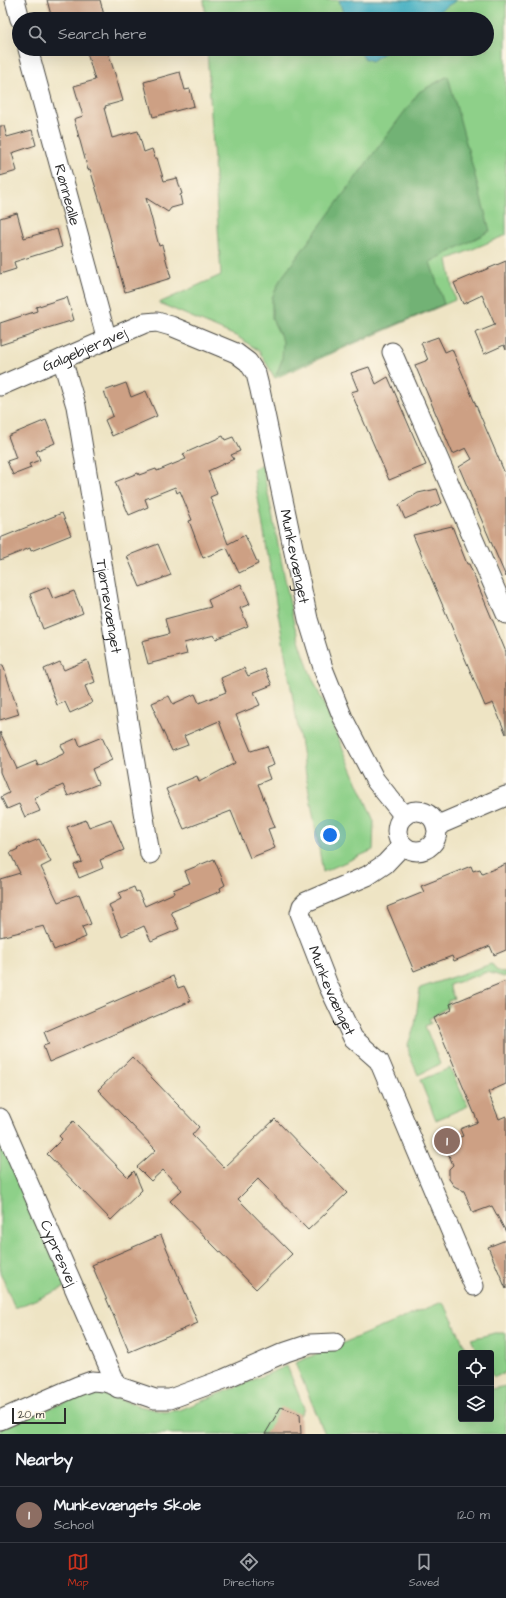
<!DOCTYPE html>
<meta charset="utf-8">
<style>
:root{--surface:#171b24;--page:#242831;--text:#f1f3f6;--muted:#9ea1a6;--line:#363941;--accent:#c8321e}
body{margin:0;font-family:"Architects Daughter",sans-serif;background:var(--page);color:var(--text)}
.controls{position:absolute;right:12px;bottom:12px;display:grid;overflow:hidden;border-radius:4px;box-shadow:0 4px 16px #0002}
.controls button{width:36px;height:36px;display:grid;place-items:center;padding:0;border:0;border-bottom:1px solid var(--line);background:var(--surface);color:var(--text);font:20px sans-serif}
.scale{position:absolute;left:12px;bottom:10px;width:54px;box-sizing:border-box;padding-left:4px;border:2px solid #2b2b2b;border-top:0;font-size:11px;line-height:14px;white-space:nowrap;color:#2b2b2b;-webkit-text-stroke:3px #fcf5e5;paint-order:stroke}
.you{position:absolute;left:330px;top:835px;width:14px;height:14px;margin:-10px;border:3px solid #fff;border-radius:50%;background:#1a73e8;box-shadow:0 0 0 6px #1a73e833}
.badge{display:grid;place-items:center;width:26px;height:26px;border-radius:50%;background:var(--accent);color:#fff;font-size:13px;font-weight:700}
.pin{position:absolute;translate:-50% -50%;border:2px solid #fff;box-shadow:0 1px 4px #0006}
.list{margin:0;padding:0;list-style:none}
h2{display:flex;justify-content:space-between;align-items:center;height:52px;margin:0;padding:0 16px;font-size:17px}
h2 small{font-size:13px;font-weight:400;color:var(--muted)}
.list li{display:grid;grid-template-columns:26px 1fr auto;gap:12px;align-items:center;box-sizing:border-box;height:56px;padding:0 16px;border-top:1px solid var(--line)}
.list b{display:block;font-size:15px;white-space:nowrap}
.list p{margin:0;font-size:13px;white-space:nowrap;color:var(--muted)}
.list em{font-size:13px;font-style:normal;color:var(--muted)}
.icon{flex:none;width:22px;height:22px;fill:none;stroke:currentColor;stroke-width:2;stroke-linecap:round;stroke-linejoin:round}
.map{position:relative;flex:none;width:506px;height:1434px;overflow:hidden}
.search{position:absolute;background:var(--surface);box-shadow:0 4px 16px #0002;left:12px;right:12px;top:12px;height:44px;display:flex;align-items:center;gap:10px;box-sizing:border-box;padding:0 14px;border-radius:22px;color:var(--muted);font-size:15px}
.sheet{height:108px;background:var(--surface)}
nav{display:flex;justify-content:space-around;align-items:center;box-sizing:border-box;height:56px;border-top:1px solid var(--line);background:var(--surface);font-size:11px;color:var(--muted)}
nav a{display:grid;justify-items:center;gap:2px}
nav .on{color:var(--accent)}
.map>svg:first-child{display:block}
.green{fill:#8ed089;stroke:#5c7e5a}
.forest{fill:#72b275;stroke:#4e6e50}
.water{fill:#49b4c6;stroke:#3a7078}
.building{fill:#cda084}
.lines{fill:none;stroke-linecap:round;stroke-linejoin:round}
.minor-casing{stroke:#484742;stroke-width:21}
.minor{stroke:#fff;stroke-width:19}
.labels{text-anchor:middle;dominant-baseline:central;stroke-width:3.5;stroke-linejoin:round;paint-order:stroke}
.street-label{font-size:15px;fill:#2b2b2b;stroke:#fcf5e5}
</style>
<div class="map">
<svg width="506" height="1434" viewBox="0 0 506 1434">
<rect width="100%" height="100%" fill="#fcf5e5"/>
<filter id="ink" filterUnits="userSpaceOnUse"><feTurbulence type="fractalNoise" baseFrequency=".025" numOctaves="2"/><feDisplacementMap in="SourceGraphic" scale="8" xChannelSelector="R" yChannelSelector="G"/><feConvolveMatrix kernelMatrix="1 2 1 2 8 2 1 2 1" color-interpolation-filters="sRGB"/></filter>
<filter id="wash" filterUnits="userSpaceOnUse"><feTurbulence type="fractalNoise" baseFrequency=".012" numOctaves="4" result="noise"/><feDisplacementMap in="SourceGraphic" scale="16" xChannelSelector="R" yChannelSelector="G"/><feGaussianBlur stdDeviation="0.9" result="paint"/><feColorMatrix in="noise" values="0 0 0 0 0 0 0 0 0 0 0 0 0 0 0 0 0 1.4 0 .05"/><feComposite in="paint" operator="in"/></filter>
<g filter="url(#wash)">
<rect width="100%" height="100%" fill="#eee4c4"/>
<!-- green -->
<g class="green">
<polygon points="204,0 506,0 506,235 447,260 455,300 275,378 259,351 238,337 159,303 221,275 207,49 487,49 487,19 206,19"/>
<polygon points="262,464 294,624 309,670 374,821 373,850 323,872 253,469"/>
<polygon points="491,964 493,965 496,970 503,973 506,972 506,976 504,977 487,972 449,985 454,999 448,1001 448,1007 429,1019 431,1023 425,1026 440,1064 418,1075 409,1054 408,1044 415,1025 420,988"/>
<polygon points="450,1068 468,1106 436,1120 420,1080"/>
<polygon points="0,1130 71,1285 15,1308 0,1272"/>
<polygon points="442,1302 447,1309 468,1353 461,1353 461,1419 491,1419 491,1389 506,1386 506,1434 325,1434 295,1363"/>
<polygon points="495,1333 506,1333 506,1372 495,1377 491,1374 491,1353 478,1353 471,1339"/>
<polygon points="287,1366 304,1408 290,1434 0,1434 0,1429 75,1398 101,1392 139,1406 165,1412 180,1410"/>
</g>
<!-- forest -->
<polygon class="forest" points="448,76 490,231 430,262 444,304 276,375 282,360 283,341 272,319 272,298 280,280 419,92"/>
<!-- water -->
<g class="water">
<polygon points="339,0 457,0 426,19 345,19"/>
<polygon points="358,49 389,49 372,61 364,58"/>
</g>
<g id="blocks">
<!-- building -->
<g class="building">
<polygon points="47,0 100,0 105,19 52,19"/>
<polygon points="86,49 107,49 115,74 123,101 105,106 106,108 104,108 112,138 138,131 144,152 152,149 155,158 157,158 164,181 177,178 182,194 180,195 182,205 171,208 168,212 146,198 159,246 162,245 171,278 125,292 102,208 90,169 88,170 74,119 83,116 74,86 95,80"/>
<polygon points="180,72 185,90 190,89 194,106 153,117 144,82"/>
<polygon points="0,126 4,126 7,137 32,130 36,145 12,153 17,171 0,176"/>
<polygon points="17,213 24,238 57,229 62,247 14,262 16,269 0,274 0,218"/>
<polygon points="506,261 506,350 504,345 484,354 475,333 495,325 482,295 463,304 454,283"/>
<polygon points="67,297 74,320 34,332 34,334 0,345 0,323 37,311 36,307"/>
<polygon points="438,337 445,352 452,349 506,476 506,577 459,467 472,459 466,448 453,454 415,365 428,360 421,343"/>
<polygon points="369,367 376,384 388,377 426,465 389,480 351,392 358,390 351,373"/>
<polygon points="126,383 131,397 146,391 157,416 112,436 105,420 113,416 104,391"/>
<polygon points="46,420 55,443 36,451 40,460 29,464 31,468 13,475 7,461 16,458 8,436"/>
<polygon points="223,436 225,440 233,437 240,451 231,455 234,459 208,471 217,494 210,497 228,544 245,535 258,564 239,573 227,548 203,558 189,521 192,520 180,491 177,493 175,487 145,499 148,507 129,515 115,482 138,473 139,475 156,469 157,471 186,459 183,454"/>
<polygon points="437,489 442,503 405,519 399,505 418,493"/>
<polygon points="62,513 71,535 31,551 30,548 0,560 0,538"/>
<polygon points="452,526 467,564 469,564 506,652 506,734 493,703 485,706 413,535"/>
<polygon points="158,544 171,575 140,587 127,556"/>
<polygon points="241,584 250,604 240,608 248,626 216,639 214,635 184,643 187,654 148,664 142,641 169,634 165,619 211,607 208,600"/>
<polygon points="48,587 53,599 74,591 83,613 43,629 30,594"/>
<polygon points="87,660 95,682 85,686 92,703 70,713 65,702 57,705 44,669 60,662 64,670"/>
<polygon points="0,665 3,665 19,714 0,720"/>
<polygon points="244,668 248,676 265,669 272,685 254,692 260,705 236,715 251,751 267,746 274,765 266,768 270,779 258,784 275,827 268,829 275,848 250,858 231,811 184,829 166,789 197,776 199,782 235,763 219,721 184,736 188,745 172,751 154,712 156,712 152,703 169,696 173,704 195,694 199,703 226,692 221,678"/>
<polygon points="0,732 17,769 36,761 38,766 65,753 61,745 77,738 80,746 102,737 112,760 92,769 98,784 68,796 63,785 34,798 40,811 25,817 19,804 7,809 1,797 9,793 0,772"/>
<polygon points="111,819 124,850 100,860 103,868 79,878 74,865 82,862 67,827 86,820 89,827"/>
<polygon points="39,839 51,862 41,867 58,902 79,894 91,924 82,927 86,937 54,950 44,926 0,937 0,879 20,873 10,853 18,849 17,848"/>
<polygon points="214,859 225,885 220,888 221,891 171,912 179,929 151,941 144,926 122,936 109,905 121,899 119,893 134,887 136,892 138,891 145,906 174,893 173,890 190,883 185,871"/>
<polygon points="506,864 506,950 494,955 490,946 454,961 452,956 414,971 387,907 424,892 421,886 471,866 473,871 480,869 482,874"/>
<polygon points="173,976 178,988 184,986 191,1001 49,1062 43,1046 49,1044 44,1032"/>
<polygon points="506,981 506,1084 488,1092 499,1119 506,1116 506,1232 492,1206 473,1213 464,1191 454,1186 449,1179 449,1169 453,1165 444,1143 463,1136 460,1129 478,1122 434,1018 452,1010 450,1004"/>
<polygon points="132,1057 199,1127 192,1135 224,1168 275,1119 347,1193 308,1230 258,1179 238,1199 292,1254 256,1289 170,1201 182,1190 163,1170 151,1181 137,1167 156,1150 98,1090"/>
<polygon points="73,1121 128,1177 134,1171 142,1190 111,1220 47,1154 62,1139 59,1136"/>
<polygon points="161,1235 198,1323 129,1352 92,1265"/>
<polygon points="506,1240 506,1289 488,1247"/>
<polygon points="281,1407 300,1414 301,1434 265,1434"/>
</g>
</g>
</g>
<g filter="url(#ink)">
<use href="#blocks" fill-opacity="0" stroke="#484742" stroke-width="1"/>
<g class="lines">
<defs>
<g id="minor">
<polyline points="15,0 20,19"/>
<path id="s1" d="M 28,49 L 107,340"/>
<polyline points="392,352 506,614"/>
<path id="s2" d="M 62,359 L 76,406 L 150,854"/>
<path id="s3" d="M 0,386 L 145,323 L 157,322 L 171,326 L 236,353 L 248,362 L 256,374 L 260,390 L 308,619 L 324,671 L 343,718 L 375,780 L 404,816"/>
<circle cx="417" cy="831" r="20"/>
<polyline points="436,826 506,796"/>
<path id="s4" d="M 403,845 L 385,864 L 367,876 L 306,902 L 302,906 L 300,913 L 328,985 L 353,1038 L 379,1061 L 474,1286"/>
<path id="s5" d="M 0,1118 L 118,1388"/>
<polyline points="0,1420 78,1386 92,1381 105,1382 155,1399 170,1399 224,1379 286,1352 310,1344 335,1343"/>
</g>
</defs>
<!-- minor casing -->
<use href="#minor" class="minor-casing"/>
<!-- minor -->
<use href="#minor" class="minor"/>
</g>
</g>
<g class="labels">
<!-- street labels -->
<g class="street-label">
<text stroke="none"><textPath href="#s1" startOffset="151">Rønnealle</textPath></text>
<text stroke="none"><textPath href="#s3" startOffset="92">Galgebjergvej</textPath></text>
<text stroke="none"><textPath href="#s3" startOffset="471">Munkevænget</textPath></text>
<text stroke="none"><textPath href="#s2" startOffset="252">Tjørnevænget</textPath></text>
<text stroke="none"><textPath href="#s4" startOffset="211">Munkevænget</textPath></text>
<text stroke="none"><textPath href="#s5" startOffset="147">Cypresvej</textPath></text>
</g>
</g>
</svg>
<div class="controls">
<button><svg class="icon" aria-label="locate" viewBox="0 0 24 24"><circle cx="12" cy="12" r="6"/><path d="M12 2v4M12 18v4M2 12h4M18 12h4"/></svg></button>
<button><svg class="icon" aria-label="layers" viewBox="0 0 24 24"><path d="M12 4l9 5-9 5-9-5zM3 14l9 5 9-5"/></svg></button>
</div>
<div class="scale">20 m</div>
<div class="you"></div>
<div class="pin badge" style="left:447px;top:1141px;background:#8d6e63">1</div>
<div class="search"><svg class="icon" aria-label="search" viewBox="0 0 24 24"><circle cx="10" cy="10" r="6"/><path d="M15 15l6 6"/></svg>Search here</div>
</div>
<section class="sheet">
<h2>Nearby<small></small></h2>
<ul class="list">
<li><span class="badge" style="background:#8d6e63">1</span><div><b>Munkevængets Skole</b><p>School</p></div><em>120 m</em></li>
</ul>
</section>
<nav>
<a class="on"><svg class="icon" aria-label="map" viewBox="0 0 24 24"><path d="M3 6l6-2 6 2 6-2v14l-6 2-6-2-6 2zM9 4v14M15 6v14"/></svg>Map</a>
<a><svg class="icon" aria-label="directions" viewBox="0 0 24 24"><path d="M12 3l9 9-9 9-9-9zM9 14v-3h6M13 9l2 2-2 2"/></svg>Directions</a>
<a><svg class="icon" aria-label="saved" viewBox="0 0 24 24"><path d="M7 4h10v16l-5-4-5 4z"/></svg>Saved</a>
</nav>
